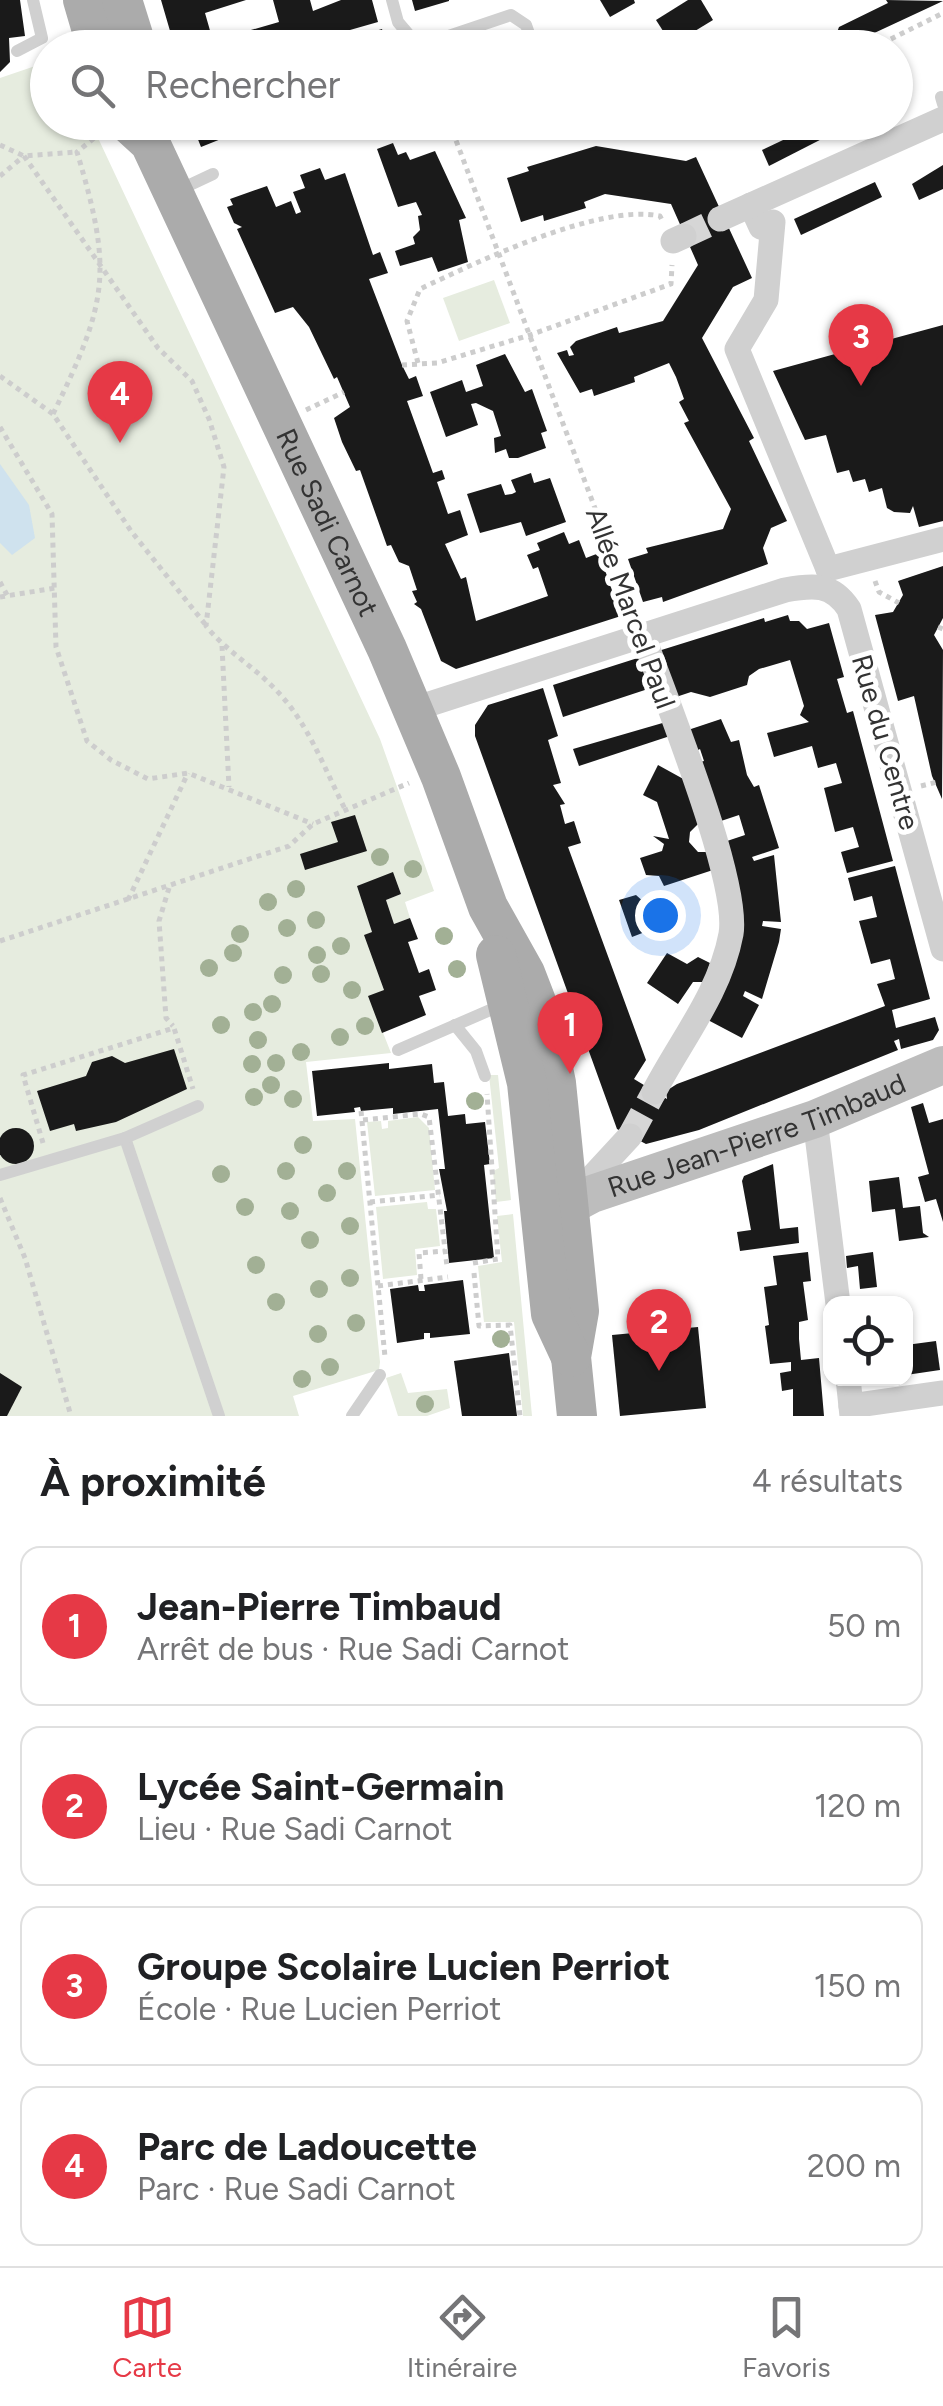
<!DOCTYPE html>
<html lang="fr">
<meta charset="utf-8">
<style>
:root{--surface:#fff;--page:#f2f2f2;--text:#202124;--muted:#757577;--line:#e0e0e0;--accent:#e63946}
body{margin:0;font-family:Figtree,sans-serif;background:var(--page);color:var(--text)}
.controls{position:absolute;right:30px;bottom:30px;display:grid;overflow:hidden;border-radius:20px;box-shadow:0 2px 8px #0004}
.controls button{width:90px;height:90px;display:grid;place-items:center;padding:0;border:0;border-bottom:2px solid var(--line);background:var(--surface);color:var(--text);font:50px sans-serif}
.you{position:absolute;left:660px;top:915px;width:35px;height:35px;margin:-25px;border:8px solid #fff;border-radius:50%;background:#1a73e8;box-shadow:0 0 0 15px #1a73e833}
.badge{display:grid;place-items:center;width:65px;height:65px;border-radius:50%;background:var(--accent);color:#fff;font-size:32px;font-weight:700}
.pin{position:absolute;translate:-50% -82px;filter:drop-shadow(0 2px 5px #0008)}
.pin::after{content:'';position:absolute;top:52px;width:35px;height:30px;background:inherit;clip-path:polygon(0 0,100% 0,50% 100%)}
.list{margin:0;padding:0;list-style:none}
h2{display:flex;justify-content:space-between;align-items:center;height:130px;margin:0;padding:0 40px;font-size:42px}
h2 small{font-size:32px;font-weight:400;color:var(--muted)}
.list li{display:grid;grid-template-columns:65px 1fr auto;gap:30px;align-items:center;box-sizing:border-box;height:160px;margin:0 20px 20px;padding:0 20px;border:2px solid var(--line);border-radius:20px}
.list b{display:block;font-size:38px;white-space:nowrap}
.list p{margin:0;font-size:32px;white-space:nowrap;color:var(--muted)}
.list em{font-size:32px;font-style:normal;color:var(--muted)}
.icon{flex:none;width:55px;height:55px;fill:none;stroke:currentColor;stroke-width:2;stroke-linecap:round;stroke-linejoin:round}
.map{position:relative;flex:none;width:943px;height:1416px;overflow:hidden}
.search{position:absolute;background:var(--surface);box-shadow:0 2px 8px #0004;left:30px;right:30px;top:30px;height:110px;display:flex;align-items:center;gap:25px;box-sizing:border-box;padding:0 35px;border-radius:55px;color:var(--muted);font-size:38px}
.sheet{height:850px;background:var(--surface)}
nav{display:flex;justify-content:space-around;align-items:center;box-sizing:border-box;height:140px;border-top:2px solid var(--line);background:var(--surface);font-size:28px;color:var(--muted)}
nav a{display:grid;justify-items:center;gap:5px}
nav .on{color:var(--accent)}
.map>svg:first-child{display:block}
.green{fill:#e6ecdf}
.water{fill:#cfe2ee}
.building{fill:#1a1a1a}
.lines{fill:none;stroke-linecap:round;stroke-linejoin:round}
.street-tunnel{stroke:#d6d6d6;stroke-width:25;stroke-dasharray:25 12;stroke-linecap:butt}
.path{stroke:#cdcdcd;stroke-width:5;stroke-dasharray:5 5;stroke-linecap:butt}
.lane{stroke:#d0d0d0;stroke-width:12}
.street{stroke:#d0d0d0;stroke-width:25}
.secondary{stroke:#bdbdbd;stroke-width:38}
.primary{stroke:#ababab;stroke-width:40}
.tree{fill:#a2b095}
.labels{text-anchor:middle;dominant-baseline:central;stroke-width:10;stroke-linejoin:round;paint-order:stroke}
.street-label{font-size:28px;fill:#333;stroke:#fff}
</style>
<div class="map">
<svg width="943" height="1416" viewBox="0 0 943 1416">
<rect width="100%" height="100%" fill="#fff"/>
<!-- green -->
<g class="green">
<polygon points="47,62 48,122 91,123 380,739 434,891 405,902 410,918 394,924 386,900 401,894 393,873 358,886 372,932 365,935 384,990 369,997 391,1053 306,1062 313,1121 355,1119 380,1362 379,1370 293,1396 299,1416 0,1416 0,78"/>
<polygon points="494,280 510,323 459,341 443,298"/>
<polygon points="489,1075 498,1075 511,1200 496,1202 493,1171 499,1168"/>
<polygon points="418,1117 429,1128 435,1190 375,1196 367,1122 381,1121 382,1129 388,1128 388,1121"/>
<polygon points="427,1202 428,1209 436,1209 440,1246 415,1249 417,1275 383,1279 376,1207"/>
<polygon points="513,1214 532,1416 523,1416 514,1322 484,1322 478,1266 502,1262 497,1216"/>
<polygon points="401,1373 408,1393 447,1389 450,1408 427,1416 398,1416 386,1378"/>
</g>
<!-- water -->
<polygon class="water" points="0,464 29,505 35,538 12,555 0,543"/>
<!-- building -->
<g class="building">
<polygon points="0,0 20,0 25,36 9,38 10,62 0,72"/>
<polygon points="161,0 246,0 205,13 213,41 279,22 273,0 310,0 313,11 341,0 372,0 378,22 287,48 175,48"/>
<polygon points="412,0 449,0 449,1 415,11"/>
<polygon points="600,0 634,0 635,3 610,17"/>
<polygon points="688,0 701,0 713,20 672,45 656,20"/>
<polygon points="886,0 943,1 855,42 853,48 831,48 839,27 888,3"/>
<polygon points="382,29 388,48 359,48 356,37"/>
<polygon points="191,122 225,122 231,135 201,147"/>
<polygon points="821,122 855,122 769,166 762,150"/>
<polygon points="393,143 398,155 406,152 410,160 435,151 466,218 459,220 468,262 438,272 432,257 400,266 395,251 415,244 413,237 420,230 418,216 422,215 416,202 398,207 377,149"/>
<polygon points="596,146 686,161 696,157 752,278 733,287 702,338 754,438 749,441 787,521 771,528 763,548 768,564 663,602 662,597 643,602 628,559 648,553 646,548 723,529 731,509 684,423 689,421 679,402 684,399 676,377 669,363 634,377 635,382 594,396 592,389 580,393 557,353 567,350 569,356 574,355 570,347 576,341 617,327 619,333 663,321 698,265 671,204 605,194 584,202 586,208 544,221 543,215 521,222 507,178 529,171 527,167"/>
<polygon points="943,165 943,189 919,200 912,184"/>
<polygon points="320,168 325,180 345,173 373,255 380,252 388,273 369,279 402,365 409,379 416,376 423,396 407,401 433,473 442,470 445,479 437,482 448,514 460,510 468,535 445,544 461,579 466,577 476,621 548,596 538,567 533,569 527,555 540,550 537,543 564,532 569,544 579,540 586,558 599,553 621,616 456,669 441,661 421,609 414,604 417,602 412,591 417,590 409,566 399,562 391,545 387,546 360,470 356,471 342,442 334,418 350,407 337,377 334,379 309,327 293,307 275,313 237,229 242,227 234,223 227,207 233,205 230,199 267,186 276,207 291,201 296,214 301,212 293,192 305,188 300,175"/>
<polygon points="875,182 882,197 801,235 794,219"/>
<polygon points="943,325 943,521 919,527 913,506 910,513 894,512 887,508 882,488 869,492 865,479 853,482 849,470 837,473 826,435 805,440 773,371 868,345 866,336 883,335 884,341"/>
<polygon points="505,354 525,392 532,389 547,431 541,433 546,448 518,458 509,458 506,449 495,453 494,438 501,436 493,411 476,403 471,404 478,425 446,437 430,392 462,380 466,392 483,386 476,365"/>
<polygon points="531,473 534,483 550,478 566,522 526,536 521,522 480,533 467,494 501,484 505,495 512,494 516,492 511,480"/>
<polygon points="943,566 943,618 934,635 943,650 942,799 932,776 914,696 898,701 875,615 893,612 903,595 898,581"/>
<polygon points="788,615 790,621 799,621 807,629 829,623 844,677 837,679 847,713 853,711 893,861 847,873 841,852 859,847 853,827 835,832 824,788 842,783 836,763 818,768 812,746 774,757 767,733 809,722 800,715 804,706 790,660 759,669 749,676 747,685 710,697 691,692 670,699 655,652 764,618 765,622"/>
<polygon points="644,656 654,687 563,717 553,685"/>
<polygon points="543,688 558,736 548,740 561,783 553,785 565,804 560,805 565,824 574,821 581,843 568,847 646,1060 634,1079 667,1099 666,1091 677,1084 885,1006 877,984 895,979 890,959 871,964 859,921 877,917 872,896 854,901 848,878 895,866 930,999 892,1010 896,1028 935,1017 939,1030 933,1040 901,1049 899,1039 894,1041 898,1050 699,1130 646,1144 617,1129 475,736 475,725 488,705"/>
<polygon points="721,719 731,742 739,740 747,775 754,787 759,785 779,848 752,857 754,861 774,855 781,922 763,921 762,926 781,929 779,942 762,999 745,991 743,996 759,1005 742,1038 706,1019 725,982 727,841 745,835 739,815 721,821 700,762 704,761 700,749 696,751 685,731"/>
<polygon points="666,722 670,736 579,766 573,749"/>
<polygon points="658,765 687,781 699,823 690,832 689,842 698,852 708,852 713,870 664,886 659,876 646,875 640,858 662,851 664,844 653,836 669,839 657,802 643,795"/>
<polygon points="355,815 367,851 305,870 300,854 338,842 331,822"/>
<polygon points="393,872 401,894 386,900 394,924 410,918 418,939 408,942 419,973 429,969 436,990 419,996 426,1015 382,1033 368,996 384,990 364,935 372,932 357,886"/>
<polygon points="636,895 645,903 656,903 662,921 657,922 658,927 632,937 619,900"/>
<polygon points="667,953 687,964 698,957 710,963 704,982 693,982 678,1004 647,983"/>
<polygon points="174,1049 187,1089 116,1122 76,1131 74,1124 50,1131 37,1091 86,1076 92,1062 112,1056 125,1063"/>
<polygon points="389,1063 389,1069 432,1064 434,1083 444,1082 448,1116 465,1114 466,1124 485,1122 490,1164 484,1165 494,1258 449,1263 444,1211 447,1211 439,1169 445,1169 438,1109 393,1114 393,1108 361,1111 360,1107 354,1108 355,1112 317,1116 312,1071"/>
<polygon points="923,1103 929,1123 943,1119 943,1222 936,1199 925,1202 918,1177 929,1174 911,1107"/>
<circle cx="16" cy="1146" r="18"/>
<polygon points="773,1164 780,1229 798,1227 799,1243 740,1251 737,1232 751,1230 742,1181 744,1176"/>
<polygon points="899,1177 903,1208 920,1206 923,1233 929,1237 899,1241 895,1209 872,1212 869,1181"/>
<polygon points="808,1252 811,1281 803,1282 808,1320 799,1322 799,1339 801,1360 819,1358 824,1416 793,1416 793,1389 782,1391 780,1373 791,1371 791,1362 770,1364 765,1326 769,1325 764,1287 777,1285 773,1256"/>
<polygon points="873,1252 877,1287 860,1289 858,1266 847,1268 846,1256"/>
<polygon points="463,1280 470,1334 430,1338 430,1333 424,1333 424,1339 397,1343 390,1289 418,1285 419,1291 425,1291 424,1285"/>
<polygon points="698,1327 706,1408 620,1416 612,1335"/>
<polygon points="936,1341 940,1370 906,1375 906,1345"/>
<polygon points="509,1353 517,1416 462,1416 454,1361"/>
<polygon points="0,1373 22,1387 7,1416 0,1416"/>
</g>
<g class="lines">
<!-- street-tunnel -->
<g class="street-tunnel">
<polyline points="684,236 720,219"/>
<polyline points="630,1136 654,1092"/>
</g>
<!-- path -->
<g class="path">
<polyline points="873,48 943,13"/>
<polyline points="449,122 635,614"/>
<polyline points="0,145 24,156 77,152"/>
<path d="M 24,156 L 158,348 L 192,381 L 209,419 L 224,467 L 206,626 C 226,651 253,666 275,689 C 308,722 324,768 345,809"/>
<polyline points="0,176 24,156"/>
<path d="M 418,363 L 407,321 L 420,289 C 477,262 600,203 660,216 L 663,222"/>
<polyline points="402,365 437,363 530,335 671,284 672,265"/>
<polyline points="0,376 53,414 131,531 205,624"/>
<polyline points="306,410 344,392"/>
<path d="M 53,414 C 108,301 113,272 77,152 L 98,135"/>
<polyline points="0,427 52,514 56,647 87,741 111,760 148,779 188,773 313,824"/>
<polyline points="875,581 879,592 899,603"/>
<polyline points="0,582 7,595"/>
<polyline points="0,597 55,588"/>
<polyline points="938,627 943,629"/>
<polyline points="222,646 229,787"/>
<polyline points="921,786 937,782"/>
<polyline points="169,888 159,921 166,1018 173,1026"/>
<polyline points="128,900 188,773"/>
<polyline points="0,941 289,846 313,824 409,783"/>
<polyline points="361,1111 385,1357"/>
<polyline points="363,1120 421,1114 429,1117 447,1266"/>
<polyline points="43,1143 23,1075 174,1028 193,1089"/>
<polyline points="0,1198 25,1258 71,1416"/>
<polyline points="370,1202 440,1195"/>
<polyline points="473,1263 498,1259 487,1094"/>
<polyline points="474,1273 479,1326 510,1325 520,1416"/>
<polyline points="421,1279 419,1253 445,1251"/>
<polyline points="378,1286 448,1277"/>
</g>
<!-- lane -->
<g class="lane">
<polyline points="392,0 398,22 420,48"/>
<polyline points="419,46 511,15 526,25 534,48"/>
<polyline points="17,51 42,38 33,0"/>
<polyline points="941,97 943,104"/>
<polyline points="179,190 213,174"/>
<polyline points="455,1025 476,1051 485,1076"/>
<polyline points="398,1050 504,1004"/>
<polyline points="125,1138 219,1416"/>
<polyline points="0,1175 125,1138 198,1106"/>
<polyline points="352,1416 380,1375"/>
</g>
<!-- street -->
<g class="street">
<polyline points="751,205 761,227 773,222 766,300 737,349 828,569"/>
<polyline points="720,219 943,119"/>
<polyline points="673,241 684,236"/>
<polyline points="828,569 943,539"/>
<path d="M 643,635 C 664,696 740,880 731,934 C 720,993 681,1040 654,1092"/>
<path d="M 414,709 L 785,590 C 813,585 832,583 849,609 L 943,949"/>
<polyline points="815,1119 838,1304"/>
<polyline points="592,1194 594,1175 630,1136"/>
<polyline points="848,1378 852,1416"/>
<polyline points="851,1406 943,1393"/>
</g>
<!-- secondary -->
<path class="secondary" id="s1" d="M 545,1219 L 592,1194 L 815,1119 L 943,1065"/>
<!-- primary -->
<g class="primary">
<polyline points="83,0 97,48"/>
<polyline points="122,0 137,48"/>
<path id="s2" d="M 127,122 L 150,143 L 387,649 L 441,777 L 488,907 L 525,973 L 542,1017 L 556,1083 L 579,1311 L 571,1357 L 577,1416"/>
<polyline points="496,955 527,1083 551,1314 571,1357"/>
</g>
</g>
<!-- trees -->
<g class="tree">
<circle cx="380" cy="857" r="9"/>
<circle cx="413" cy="869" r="9"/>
<circle cx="296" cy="889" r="9"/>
<circle cx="268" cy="902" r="9"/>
<circle cx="316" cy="920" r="9"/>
<circle cx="287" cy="928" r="9"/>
<circle cx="240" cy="934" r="9"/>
<circle cx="444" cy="936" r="9"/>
<circle cx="341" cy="946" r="9"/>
<circle cx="233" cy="953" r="9"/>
<circle cx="317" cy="955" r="9"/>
<circle cx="209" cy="968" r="9"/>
<circle cx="457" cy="969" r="9"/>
<circle cx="321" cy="974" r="9"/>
<circle cx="283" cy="975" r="9"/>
<circle cx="352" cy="990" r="9"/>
<circle cx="272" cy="1004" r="9"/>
<circle cx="253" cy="1012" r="9"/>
<circle cx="221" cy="1025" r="9"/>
<circle cx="365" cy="1026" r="9"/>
<circle cx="340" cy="1037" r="9"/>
<circle cx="258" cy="1040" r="9"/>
<circle cx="301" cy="1052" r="9"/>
<circle cx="276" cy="1063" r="9"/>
<circle cx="252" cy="1064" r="9"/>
<circle cx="271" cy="1085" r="9"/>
<circle cx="254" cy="1097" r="9"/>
<circle cx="293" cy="1099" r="9"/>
<circle cx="475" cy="1101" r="9"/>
<circle cx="303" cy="1145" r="9"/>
<circle cx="286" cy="1171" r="9"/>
<circle cx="347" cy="1171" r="9"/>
<circle cx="221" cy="1174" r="9"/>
<circle cx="327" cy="1193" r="9"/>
<circle cx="245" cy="1207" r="9"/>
<circle cx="290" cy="1211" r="9"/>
<circle cx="350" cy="1226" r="9"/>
<circle cx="310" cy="1240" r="9"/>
<circle cx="256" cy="1265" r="9"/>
<circle cx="350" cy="1278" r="9"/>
<circle cx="319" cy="1289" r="9"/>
<circle cx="276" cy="1302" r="9"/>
<circle cx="356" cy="1323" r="9"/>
<circle cx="318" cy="1334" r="9"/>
<circle cx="501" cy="1339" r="9"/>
<circle cx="330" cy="1367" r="9"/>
<circle cx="302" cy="1379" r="9"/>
<circle cx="425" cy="1404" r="9"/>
</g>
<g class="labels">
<!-- street labels -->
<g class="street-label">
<text stroke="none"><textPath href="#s2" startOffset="450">Rue Sadi Carnot</textPath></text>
<text transform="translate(631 608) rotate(70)">Allée Marcel Paul</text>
<text transform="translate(886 742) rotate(74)">Rue du Centre</text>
<text stroke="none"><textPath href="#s1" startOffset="228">Rue Jean-Pierre Timbaud</textPath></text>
</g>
</g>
</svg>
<div class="controls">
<button><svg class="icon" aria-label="locate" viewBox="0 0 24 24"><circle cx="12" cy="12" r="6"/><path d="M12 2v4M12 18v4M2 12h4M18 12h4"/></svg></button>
</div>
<div class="you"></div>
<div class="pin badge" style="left:570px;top:1074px">1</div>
<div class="pin badge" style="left:659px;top:1371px">2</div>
<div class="pin badge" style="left:861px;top:386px">3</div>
<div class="pin badge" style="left:120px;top:443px">4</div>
<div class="search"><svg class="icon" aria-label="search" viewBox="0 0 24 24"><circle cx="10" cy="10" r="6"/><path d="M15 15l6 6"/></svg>Rechercher</div>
</div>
<section class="sheet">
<h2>À proximité<small>4 résultats</small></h2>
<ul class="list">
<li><span class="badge">1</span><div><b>Jean-Pierre Timbaud</b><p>Arrêt de bus · Rue Sadi Carnot</p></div><em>50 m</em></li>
<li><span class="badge">2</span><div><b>Lycée Saint-Germain</b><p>Lieu · Rue Sadi Carnot</p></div><em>120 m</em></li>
<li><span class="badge">3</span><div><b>Groupe Scolaire Lucien Perriot</b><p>École · Rue Lucien Perriot</p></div><em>150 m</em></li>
<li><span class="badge">4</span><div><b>Parc de Ladoucette</b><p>Parc · Rue Sadi Carnot</p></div><em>200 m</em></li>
</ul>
</section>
<nav>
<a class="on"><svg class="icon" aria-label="map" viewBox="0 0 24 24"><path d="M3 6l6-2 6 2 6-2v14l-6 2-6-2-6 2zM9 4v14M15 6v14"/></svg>Carte</a>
<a><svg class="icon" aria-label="directions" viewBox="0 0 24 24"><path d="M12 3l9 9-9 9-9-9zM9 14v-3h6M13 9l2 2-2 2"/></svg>Itinéraire</a>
<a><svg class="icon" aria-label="saved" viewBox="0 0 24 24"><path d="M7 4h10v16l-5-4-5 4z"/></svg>Favoris</a>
</nav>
